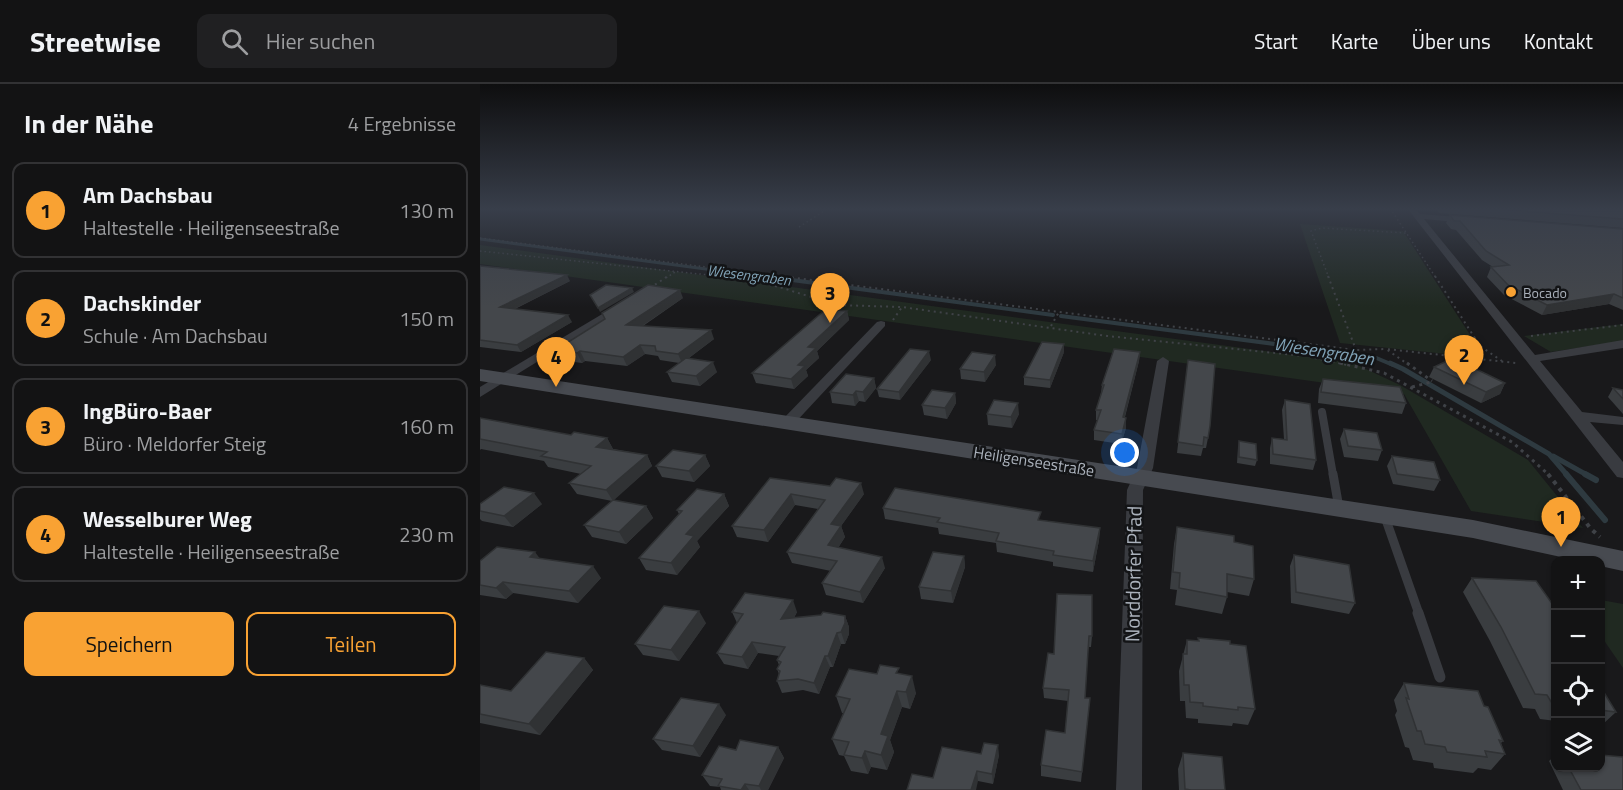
<!DOCTYPE html>
<html lang="de">
<meta charset="utf-8">
<style>
:root{--surface:#131314;--page:#202022;--text:#f1f3f6;--muted:#9d9ea0;--line:#323234;--accent:#f9a233}
body{margin:0;font-family:"Titillium Web",sans-serif;background:var(--page);color:var(--text)}
.controls{position:absolute;right:18px;bottom:18px;display:grid;overflow:hidden;border-radius:12px;box-shadow:0 2px 4px #0004}
.controls button{width:54px;height:54px;display:grid;place-items:center;padding:0;border:0;border-bottom:2px solid var(--line);background:var(--surface);color:var(--text);font:30px sans-serif}
.you{position:absolute;left:645px;top:369px;width:21px;height:21px;margin:-15px;border:4px solid #fff;border-radius:50%;background:#1a73e8;box-shadow:0 0 0 9px #1a73e833}
.badge{display:grid;place-items:center;width:39px;height:39px;border-radius:50%;background:var(--accent);color:#111;font-size:20px;font-weight:700}
.pin{position:absolute;translate:-50% -50px;filter:drop-shadow(0 2px 3px #0008)}
.pin::after{content:'';position:absolute;top:32px;width:21px;height:18px;background:inherit;clip-path:polygon(0 0,100% 0,50% 100%)}
.list{margin:0;padding:0;list-style:none}
h2{display:flex;justify-content:space-between;align-items:center;height:78px;margin:0;padding:0 24px;font-size:26px}
h2 small{font-size:20px;font-weight:400;color:var(--muted)}
.list li{display:grid;grid-template-columns:39px 1fr auto;gap:18px;align-items:center;box-sizing:border-box;height:96px;margin:0 12px 12px;padding:0 12px;border:2px solid var(--line);border-radius:12px}
.list b{display:block;font-size:22px;white-space:nowrap}
.list p{margin:0;font-size:20px;white-space:nowrap;color:var(--muted)}
.list em{font-size:20px;font-style:normal;color:var(--muted)}
.actions{display:flex;gap:12px;padding:18px 24px}
.actions a{flex:1;padding:14px 0;border:2px solid var(--accent);border-radius:12px;text-align:center;font-size:21px;color:var(--accent)}
.actions .main{background:var(--accent);color:#111}
.icon{flex:none;width:33px;height:33px;fill:none;stroke:currentColor;stroke-width:2;stroke-linecap:round;stroke-linejoin:round}
.map{position:relative;flex:none;width:1143px;height:706px;overflow:hidden}
header{display:flex;align-items:center;gap:36px;box-sizing:border-box;height:84px;padding:0 30px;background:var(--surface);border-bottom:2px solid var(--line)}
header strong{font-size:28px}
nav{display:flex;gap:33px;margin-inline-start:auto;font-size:21px}
.search{width:420px;height:54px;background:var(--page);display:flex;align-items:center;gap:15px;box-sizing:border-box;padding:0 21px;border-radius:12px;color:var(--muted);font-size:22px}
main{display:flex}
aside{flex:1;background:var(--surface)}
.map>svg:first-child{display:block}
.green{fill:#202921}
.lines{fill:none;stroke-linecap:round;stroke-linejoin:round}
.stream-far3{stroke:#2e3a40;stroke-width:3}
.stream-far2{stroke:#2e3a40;stroke-width:4}
.stream-far1{stroke:#2e3a40;stroke-width:5}
.stream{stroke:#2e3a40;stroke-width:6}
.path-far3{stroke:#3f4247;stroke-width:1.5;stroke-dasharray:1.5 3;stroke-linecap:butt}
.path-far2{stroke:#3f4247;stroke-width:2;stroke-dasharray:2 4;stroke-linecap:butt}
.path-far1{stroke:#3f4247;stroke-width:3;stroke-dasharray:3 4.5;stroke-linecap:butt}
.path{stroke:#3f4247;stroke-width:4;stroke-dasharray:4 5;stroke-linecap:butt}
.service-far2{stroke:#393b40;stroke-width:8}
.service-far1{stroke:#393b40;stroke-width:9}
.service{stroke:#393b40;stroke-width:11}
.minor{fill:#393b40;fill-rule:evenodd}
.secondary{fill:#474a50;fill-rule:evenodd}
.wall{fill:#3a3d40}
.shaded-wall{fill:#303234}
.building{fill:#44474b;stroke:#303234;stroke-width:1.5}
.poi-dot{fill:#f9a233;stroke:#131416;stroke-width:2}
.labels{text-anchor:middle;dominant-baseline:central;stroke-width:5;stroke-linejoin:round;paint-order:stroke}
.far-poi-label{font-size:14px;fill:#aab1bb;stroke:#131416;text-anchor:start}
.far-water-label{font-size:15px;font-style:italic;fill:#81a3b7;stroke:#131416}
.street-label{font-size:16px;fill:#aab1bb;stroke:#131416}
.water-label{font-size:18px;font-style:italic;fill:#81a3b7;stroke:#131416}
.near-street-label{font-size:20px;fill:#aab1bb;stroke:#131416}
</style>
<header>
<strong>Streetwise</strong>
<div class="search"><svg class="icon" aria-label="search" viewBox="0 0 24 24"><circle cx="10" cy="10" r="6"/><path d="M15 15l6 6"/></svg>Hier suchen</div>
<nav><a>Start</a><a>Karte</a><a>Über uns</a><a>Kontakt</a></nav>
</header>
<main>
<aside>
<h2>In der Nähe<small>4 Ergebnisse</small></h2>
<ul class="list">
<li><span class="badge">1</span><div><b>Am Dachsbau</b><p>Haltestelle · Heiligenseestraße</p></div><em>130 m</em></li>
<li><span class="badge">2</span><div><b>Dachskinder</b><p>Schule · Am Dachsbau</p></div><em>150 m</em></li>
<li><span class="badge">3</span><div><b>IngBüro-Baer</b><p>Büro · Meldorfer Steig</p></div><em>160 m</em></li>
<li><span class="badge">4</span><div><b>Wesselburer Weg</b><p>Haltestelle · Heiligenseestraße</p></div><em>230 m</em></li>
</ul>
<div class="actions"><a class="main">Speichern</a><a>Teilen</a></div>
</aside>
<div class="map">
<svg width="1143" height="706" viewBox="0 0 1143 706">
<rect width="100%" height="100%" fill="#19191b"/>
<!-- green -->
<g class="green">
<polygon points="820,140 923,147 1005,274 860,259"/>
<polygon points="0,161 873,279 920,301 1048,376 1103,444 991,427 924,310 0,180"/>
<polygon points="1143,240 1143,257 1071,268 1044,252"/>
<polygon points="1121,516 1143,520 1143,584 1121,552"/>
</g>
<g class="lines">
<!-- stream-far3 -->
<polyline class="stream-far3" points="0,155 293,194"/>
<!-- stream-far2 -->
<g class="stream-far2">
<polyline points="282,192 573,231"/>
<polyline points="581,232 894,273 913,281"/>
</g>
<!-- stream-far1 -->
<g class="stream-far1">
<polyline points="910,279 923,285 1069,370 1087,391"/>
<polyline points="1073,372 1107,391"/>
</g>
<!-- stream -->
<g class="stream">
<polyline points="1086,390 1125,436"/>
<polyline points="1105,390 1116,396"/>
</g>
<!-- path-far3 -->
<g class="path-far3">
<polyline points="910,124 956,194"/>
<polyline points="319,143 349,124"/>
<polyline points="0,154 312,194"/>
<polyline points="0,167 258,194"/>
<polyline points="186,194 195,188"/>
<polyline points="849,194 831,147 842,144 926,149"/>
</g>
<!-- path-far2 -->
<g class="path-far2">
<polyline points="248,192 299,203 357,221 422,223 627,252 825,272 867,281"/>
<polyline points="300,192 876,266 906,265"/>
<polyline points="848,192 876,266"/>
<polyline points="955,192 1000,262 1022,277"/>
<polyline points="170,204 188,192"/>
<polyline points="413,236 422,223"/>
<polyline points="571,242 579,228"/>
<polyline points="1051,252 1143,241"/>
<polyline points="988,273 1000,262"/>
<polyline points="929,281 906,265 1036,279"/>
</g>
<!-- path-far1 -->
<g class="path-far1">
<polyline points="860,279 904,289 1032,358 1069,391"/>
<polyline points="927,279 952,297"/>
<polyline points="932,303 951,298"/>
</g>
<!-- path -->
<polyline class="path" points="1068,390 1111,445 1120,453"/>
<!-- service-far2 -->
<polyline class="service-far2" points="842,328 853,391"/>
<!-- service-far1 -->
<g class="service-far1">
<polyline points="853,390 859,424"/>
<polyline points="905,433 939,530"/>
</g>
<!-- service -->
<polyline class="service" points="938,529 960,593"/>
<!-- minor -->
<g class="minor">
<polygon points="927,124 935,124 940,130 991,134 992,136 988,139 944,135 1055,271 1143,256 1143,264 1060,277 1102,328 1143,333 1143,341 1110,338 1143,378 1143,394 1137,393"/>
<polygon points="139,220 143,221 143,225 0,313 0,303"/>
<polygon points="401,237 405,238 405,242 312,342 302,342 300,339 302,336 397,238"/>
<polygon points="683,273 689,277 673,384 663,406 662,706 636,706 647,406 657,384 677,277"/>
</g>
<!-- secondary -->
<polygon class="secondary" points="0,285 993,436 1143,467 1143,487 1120,482 1120,476 1095,476 993,454 0,297"/>
</g>
<!-- wall -->
<g class="wall">
<polygon points="954,124 1143,124 1143,144 959,129"/>
<polygon points="970,131 1143,145 1143,226 1129,220 1062,231 1024,211 1007,193 1011,183 1013,183 1002,176 976,146 971,145 966,139"/>
<polygon points="0,182 90,197 35,225 92,238 41,268 0,263"/>
<polygon points="203,214 163,242 234,255 209,274 237,288 220,302 192,298 187,288 199,279 180,276 178,272 165,270 147,282 105,277 102,279 79,276 74,267 125,235 122,229"/>
<polygon points="367,227 369,236 337,267 339,274 326,286 328,292 314,305 276,299 272,289"/>
<polygon points="584,268 570,304 544,301 544,293"/>
<polygon points="660,268 659,277 645,333 646,344 641,360 614,356 614,346 618,336 616,336 616,326 621,309 622,301"/>
<polygon points="451,276 420,316 399,313 397,305"/>
<polygon points="708,276 728,354 726,364 723,364 721,372 697,369"/>
<polygon points="516,281 505,298 481,295 480,285"/>
<polygon points="954,283 1025,299 1020,310 1001,319 949,293"/>
<polygon points="394,294 396,304 385,318 379,317 375,322 352,319 350,308"/>
<polygon points="843,295 926,319 922,330 838,319 839,305"/>
<polygon points="1133,304 1143,306 1143,330 1128,313"/>
<polygon points="475,309 476,319 467,335 444,331 442,321"/>
<polygon points="805,316 836,376 833,386 790,380 790,364 792,354 804,355 802,326"/>
<polygon points="507,330 539,330 532,344 508,341"/>
<polygon points="0,334 91,351 127,354 133,365 167,371 172,382 133,416 166,422 173,434 146,460 112,453 104,441 132,417 97,410 89,399 101,390 68,383 64,377 1,365 0,366"/>
<polygon points="864,345 902,366 898,377 864,373 860,355"/>
<polygon points="759,357 777,376 775,382 757,379 758,363"/>
<polygon points="225,371 230,382 214,398 182,393 176,382"/>
<polygon points="912,372 960,396 954,407 913,400 907,382"/>
<polygon points="290,394 384,410 361,442 365,453 358,464 405,484 383,519 346,511 342,499 351,487 312,479 307,468 338,425 315,421 288,458 257,453 252,442"/>
<polygon points="244,410 249,422 217,457 220,463 197,491 166,486 159,474 199,430 197,426"/>
<polygon points="0,420 62,420 33,443 2,437 0,435"/>
<polygon points="403,424 561,436 620,444 619,456 613,488 573,482 573,478 517,468 516,459 459,450 458,444 405,435"/>
<polygon points="697,443 754,458 774,495 769,512 747,508 747,513 742,530 695,521 697,506 690,505 694,460"/>
<polygon points="814,471 875,519 869,530 811,519 810,482"/>
<polygon points="484,472 485,483 473,519 441,515 439,503"/>
<polygon points="60,475 121,494 98,519 33,509 26,515 0,511 0,477"/>
<polygon points="992,494 1076,525 1076,637 1060,635 1055,625 1043,624 1010,557 983,508"/>
<polygon points="577,510 612,552 611,563 608,563 605,614 610,614 601,698 561,692 561,681 585,649 588,617 564,614 563,604 574,570"/>
<polygon points="252,528 317,528 314,534 365,532 369,543 369,550 365,560 361,560 353,583 350,583 339,610 323,606 302,609 297,597 299,590 297,585 299,581 297,576 299,572 278,569 268,585 244,580 237,569 257,539"/>
<polygon points="226,539 199,577 163,571 155,560"/>
<polygon points="718,554 750,560 775,625 768,641 753,639 752,642 718,639 718,635 706,634 705,617 700,617 699,587 707,556 718,557"/>
<polygon points="104,574 113,586 60,651 0,639 0,601 31,607"/>
<polygon points="397,590 420,590 436,609 430,625 422,623 410,656 414,668 407,686 391,683 388,690 371,687 364,672 359,671 352,655 364,629 362,629 356,612"/>
<polygon points="924,599 1004,622 1023,657 1021,659 1025,670 1011,686 998,684 993,689 954,684 953,679 933,676 929,664 925,663 915,631 917,627 914,616"/>
<polygon points="1120,602 1136,628 1122,641 1120,641"/>
<polygon points="246,631 220,673 182,666 173,655"/>
<polygon points="298,663 304,674 288,706 241,706 240,703 230,702 222,691 256,666"/>
<polygon points="703,669 745,706 699,706 698,685"/>
<polygon points="501,670 519,671 513,700 498,697 453,694"/>
<polygon points="1076,671 1076,684 1120,684 1143,706 1083,706 1069,677"/>
</g>
<!-- shaded-wall -->
<g class="shaded-wall">
<polygon points="87,191 90,197 24,230 20,223"/>
<polygon points="152,204 154,208 120,228 118,224"/>
<polygon points="200,206 203,214 150,250 146,241"/>
<polygon points="1134,210 1129,220 1062,231 1067,221"/>
<polygon points="367,227 369,236 337,267 339,274 326,286 328,292 314,305 311,295 328,263"/>
<polygon points="88,231 92,238 41,268 37,261"/>
<polygon points="231,246 234,255 202,279 198,270"/>
<polygon points="584,260 584,268 570,304 570,296"/>
<polygon points="160,261 165,270 147,282 143,273"/>
<polygon points="100,267 105,277 102,279 97,269"/>
<polygon points="449,267 451,276 420,316 419,308"/>
<polygon points="660,268 659,277 642,343 643,333"/>
<polygon points="515,271 516,281 505,298 504,288"/>
<polygon points="233,278 237,288 220,302 216,292"/>
<polygon points="394,294 396,304 385,318 383,308"/>
<polygon points="1025,299 1020,310 1001,319 1006,308"/>
<polygon points="376,307 379,317 375,322 373,311"/>
<polygon points="475,309 476,319 467,335 465,324"/>
<polygon points="538,319 539,330 532,344 531,333"/>
<polygon points="646,334 646,344 641,360 642,350"/>
<polygon points="127,354 133,365 116,363"/>
<polygon points="167,371 172,382 133,417 126,406"/>
<polygon points="225,371 230,382 214,398 209,387"/>
<polygon points="381,399 384,410 361,442 365,453 352,473 348,461 351,440"/>
<polygon points="54,409 62,420 33,443 24,432"/>
<polygon points="244,410 249,422 217,457 220,463 197,491 191,479 206,450"/>
<polygon points="311,410 315,421 288,458 284,446"/>
<polygon points="166,422 173,434 146,460 139,448"/>
<polygon points="620,444 619,456 613,488 613,477"/>
<polygon points="55,468 64,480 50,473"/>
<polygon points="484,472 485,483 473,519 471,507"/>
<polygon points="402,473 405,484 383,519 380,508"/>
<polygon points="113,482 121,494 98,519 89,507"/>
<polygon points="23,498 33,509 26,515 16,504"/>
<polygon points="313,516 317,528 306,547 301,535"/>
<polygon points="219,527 226,539 199,577 191,566"/>
<polygon points="365,532 369,543 369,550 365,560 361,548"/>
<polygon points="357,549 361,560 353,583 348,572"/>
<polygon points="272,558 278,569 268,585 262,573"/>
<polygon points="345,572 350,583 339,610 334,599"/>
<polygon points="104,574 113,586 60,651 49,640"/>
<polygon points="432,592 436,609 430,625 426,608"/>
<polygon points="417,607 422,623 410,656 414,668 407,686 401,671 401,650"/>
<polygon points="239,620 246,631 220,673 213,662"/>
<polygon points="518,661 519,671 513,700 512,690"/>
<polygon points="298,663 304,674 288,706 281,706 279,702"/>
<polygon points="385,667 391,683 388,690 382,674"/>
<polygon points="497,687 498,697 496,706 491,706"/>
<polygon points="265,700 269,706 261,706"/>
</g>
<!-- building -->
<g class="building">
<polygon points="1004,124 1143,124 1143,135"/>
<polygon points="970,131 1143,145 1143,214 1134,210 1067,221 1028,201 1011,183 1029,181 1006,167 980,137 974,137"/>
<polygon points="0,182 87,191 20,223 88,231 37,261 0,256"/>
<polygon points="126,201 152,204 118,224 110,211"/>
<polygon points="168,201 200,206 146,241 231,246 198,270 176,267 175,262 160,261 143,273 100,267 97,269 74,267 125,235 122,229"/>
<polygon points="346,225 367,227 328,263 336,264 318,281 325,282 311,295 272,289"/>
<polygon points="562,258 584,260 570,296 544,293"/>
<polygon points="430,265 449,267 419,308 397,305"/>
<polygon points="634,265 660,268 643,333 646,334 642,350 614,346 621,326 616,326 624,301 622,301"/>
<polygon points="492,268 515,271 504,288 480,285"/>
<polygon points="206,274 233,278 216,292 187,288"/>
<polygon points="973,274 1025,299 1006,308 954,283"/>
<polygon points="708,276 735,280 730,342 728,354 724,353 723,362 698,358"/>
<polygon points="366,290 394,294 383,308 376,307 373,311 350,308"/>
<polygon points="843,295 920,303 926,319 841,308"/>
<polygon points="1133,304 1143,306 1143,315"/>
<polygon points="452,306 475,309 465,324 442,321"/>
<polygon points="514,316 538,319 531,333 507,330"/>
<polygon points="805,316 830,320 836,376 793,370 792,354 807,356"/>
<polygon points="0,334 91,351 94,348 127,354 116,363 167,371 126,406 89,399 111,382 61,372 67,368 0,355"/>
<polygon points="864,345 897,349 902,366 868,362"/>
<polygon points="759,357 776,360 777,376 759,373"/>
<polygon points="193,366 225,371 209,387 176,382"/>
<polygon points="912,372 954,378 960,396 917,390"/>
<polygon points="290,394 350,402 356,394 381,399 351,440 361,442 348,461 402,473 380,508 342,499 357,477 307,468 345,416 311,410 284,446 252,442"/>
<polygon points="24,403 54,409 24,432 0,427 0,420"/>
<polygon points="415,404 561,428 558,436 620,444 613,477 573,471 574,467 516,457 519,449 457,438 460,434 403,424"/>
<polygon points="217,405 244,410 206,450 214,452 191,479 159,474 202,427 197,426"/>
<polygon points="133,416 166,422 139,448 104,441"/>
<polygon points="697,443 754,452 754,458 773,462 774,495 747,490 747,513 699,504 700,489 693,488"/>
<polygon points="17,463 55,468 50,473 113,482 89,507 23,498 16,504 0,501 0,477"/>
<polygon points="453,468 484,472 471,507 439,503"/>
<polygon points="814,471 869,481 875,519 816,508"/>
<polygon points="992,494 1056,497 1076,525 1076,622 1073,621 1067,611 1055,610 1021,543"/>
<polygon points="265,509 313,516 301,535 341,531 343,528 365,532 365,539 361,548 357,549 348,572 345,572 334,599 318,595 297,597 300,587 297,585 301,578 297,576 305,563 272,558 262,573 237,569 263,530 252,528"/>
<polygon points="577,510 612,511 612,552 609,552 605,614 610,614 602,688 561,681 566,646 585,649 589,606 563,604 568,569 574,570"/>
<polygon points="184,522 219,527 191,566 155,560"/>
<polygon points="718,554 750,557 750,560 766,562 775,625 758,623 758,626 723,622 723,619 710,618 709,601 704,601 703,570 707,570 707,556 719,557"/>
<polygon points="66,568 104,574 49,640 0,630 0,601 31,607"/>
<polygon points="400,581 419,584 416,589 432,592 426,608 417,607 401,650 408,652 401,671 385,667 382,674 364,671 369,658 352,655 370,615 356,612 369,585 397,590"/>
<polygon points="924,599 998,607 1004,622 1008,623 1023,657 1019,656 1025,670 1005,667 1007,673 967,668 965,663 945,660 941,647 937,647 926,614 929,615"/>
<polygon points="1120,602 1136,628 1120,626"/>
<polygon points="201,614 239,620 213,662 173,655"/>
<polygon points="260,656 298,663 279,702 265,700 261,706 238,702 242,695 222,691 239,662 256,666"/>
<polygon points="504,659 518,661 512,690 497,687 491,706 427,706 432,690 453,694 462,663 501,670"/>
<polygon points="703,669 742,673 745,706 711,706 705,705"/>
<polygon points="1120,671 1143,673 1143,706 1101,706 1089,684 1120,684"/>
</g>
<!-- sky -->
<linearGradient id="sky" x2="0" y2="1"><stop stop-color="#0e0e0f"/><stop offset="0.56" stop-color="#383e4a"/><stop offset="1" stop-color="#383e4a" stop-opacity="0"/></linearGradient>
<rect width="1143" height="223" fill="url(#sky)"/>
<!-- markers -->
<circle class="poi-dot" cx="1031" cy="208" r="6"/>
<g class="labels">
<!-- far-poi labels -->
<g class="far-poi-label">
<text x="1043" y="208">Bocado</text>
</g>
<!-- far-water labels -->
<g class="far-water-label">
<text transform="translate(269 191) rotate(7)">Wiesengraben</text>
</g>
<!-- street labels -->
<g class="street-label">
<text transform="translate(554 377) rotate(9)">Heiligenseestraße</text>
</g>
<!-- water labels -->
<g class="water-label">
<text transform="translate(844 267) rotate(9)">Wiesengraben</text>
</g>
<!-- near-street labels -->
<g class="near-street-label">
<text transform="translate(653 490) rotate(-89)">Norddorfer Pfad</text>
</g>
</g>
</svg>
<div class="controls">
<button>+</button>
<button>−</button>
<button><svg class="icon" aria-label="locate" viewBox="0 0 24 24"><circle cx="12" cy="12" r="6"/><path d="M12 2v4M12 18v4M2 12h4M18 12h4"/></svg></button>
<button><svg class="icon" aria-label="layers" viewBox="0 0 24 24"><path d="M12 4l9 5-9 5-9-5zM3 14l9 5 9-5"/></svg></button>
</div>
<div class="you"></div>
<div class="pin badge" style="left:1081px;top:463px">1</div>
<div class="pin badge" style="left:984px;top:301px">2</div>
<div class="pin badge" style="left:350px;top:239px">3</div>
<div class="pin badge" style="left:76px;top:303px">4</div>
</div>
</main>
